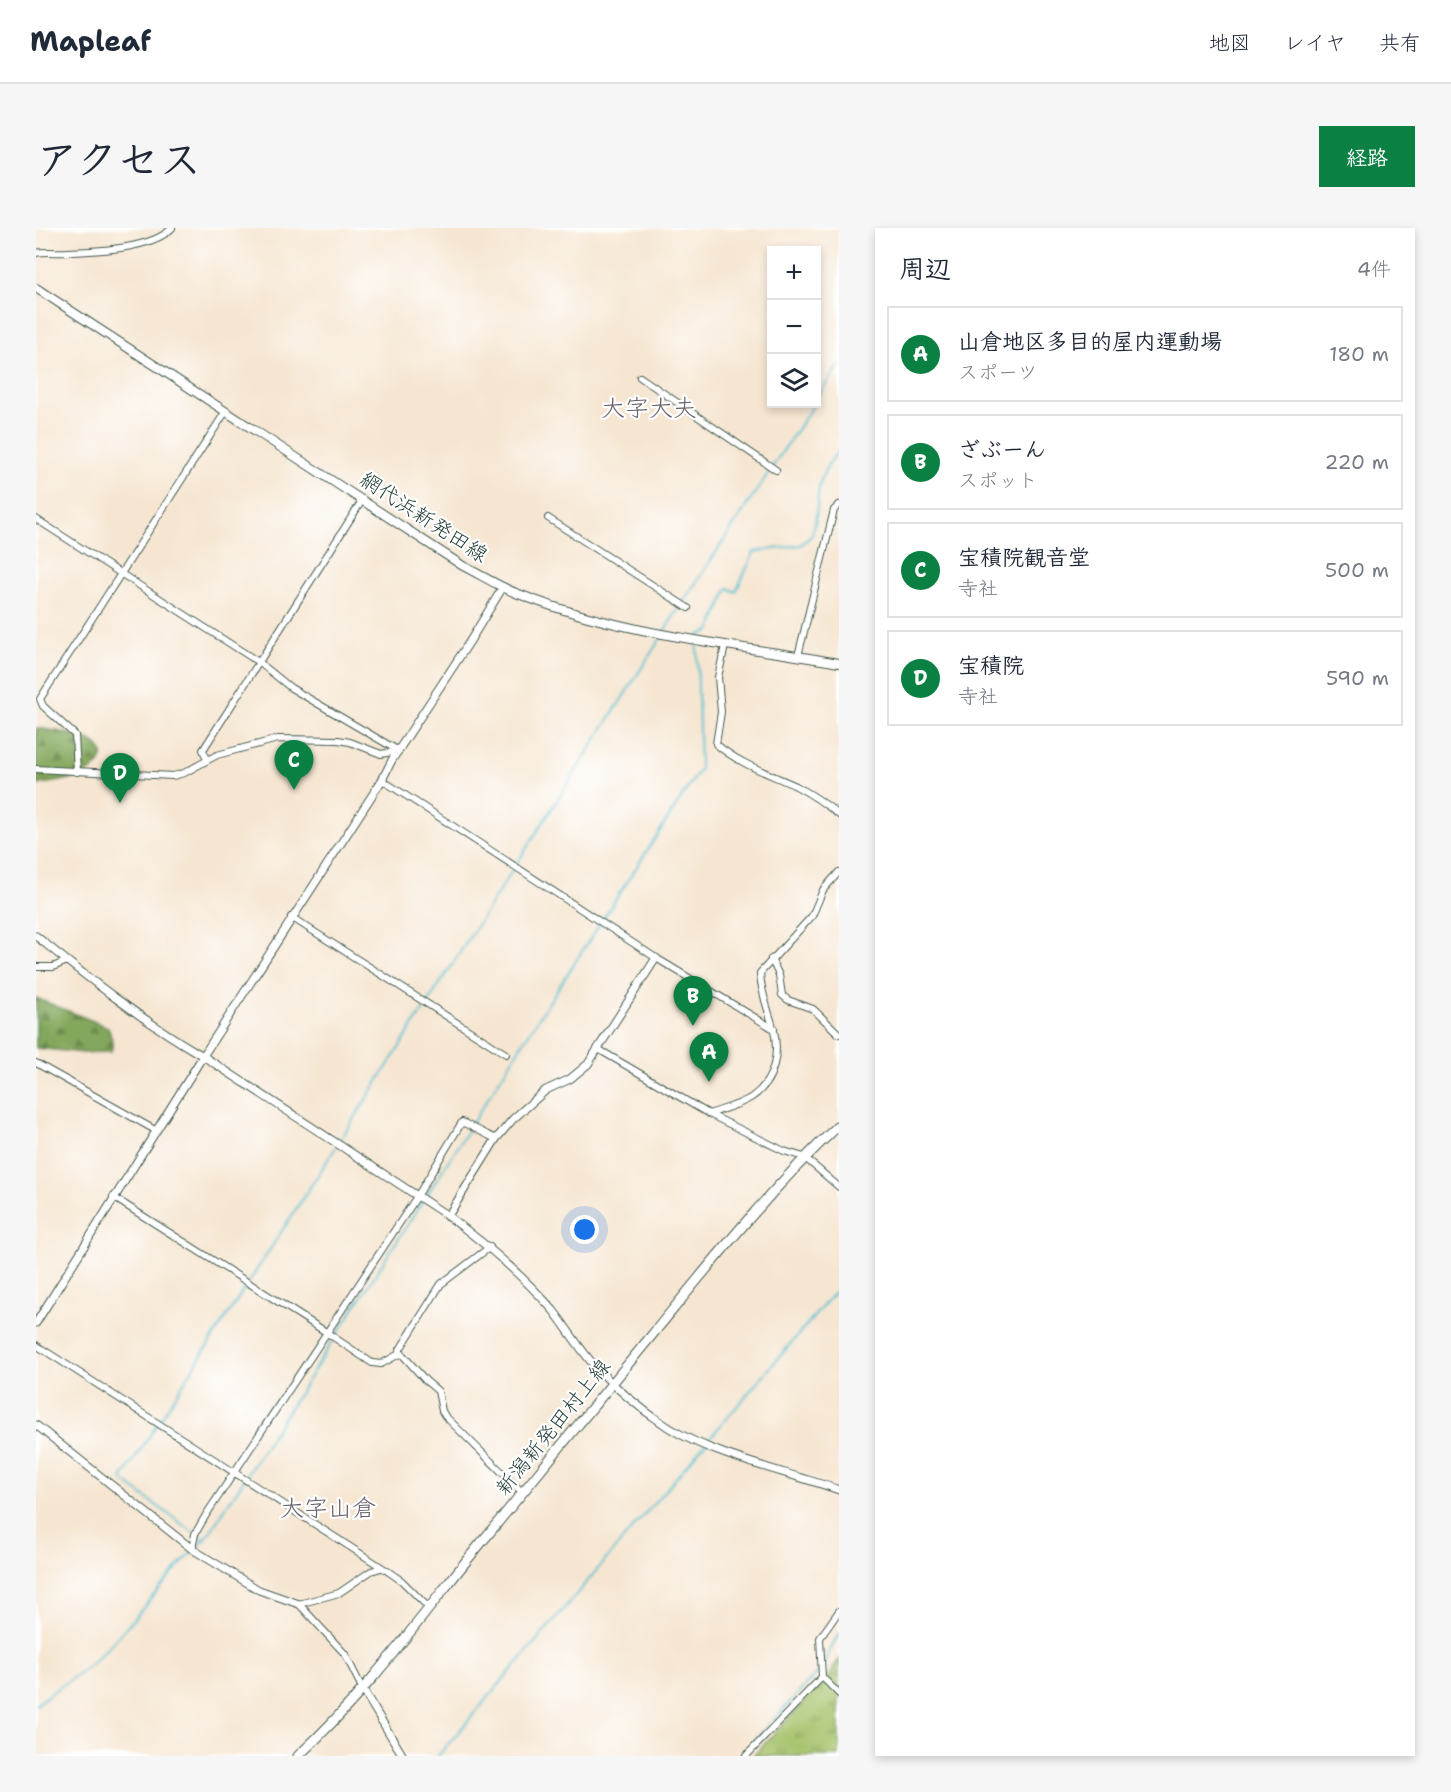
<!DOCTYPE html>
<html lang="ja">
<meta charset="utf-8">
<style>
:root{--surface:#fff;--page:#f6f6f7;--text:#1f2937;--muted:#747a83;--line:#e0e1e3;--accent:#0b8043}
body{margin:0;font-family:"Shantell Sans","Klee One",sans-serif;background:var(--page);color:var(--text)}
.controls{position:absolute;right:18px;top:18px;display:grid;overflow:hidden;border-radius:0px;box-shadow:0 3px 9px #0003}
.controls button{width:54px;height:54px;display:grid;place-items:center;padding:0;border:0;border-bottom:2px solid var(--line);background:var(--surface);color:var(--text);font:30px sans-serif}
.you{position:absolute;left:549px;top:1002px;width:21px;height:21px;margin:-15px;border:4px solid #fff;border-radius:50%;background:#1a73e8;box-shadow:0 0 0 9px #1a73e833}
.badge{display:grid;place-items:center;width:39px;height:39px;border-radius:50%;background:var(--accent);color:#fff;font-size:20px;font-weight:700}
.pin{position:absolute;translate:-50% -50px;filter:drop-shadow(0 2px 3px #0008)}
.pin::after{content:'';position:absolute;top:32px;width:21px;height:18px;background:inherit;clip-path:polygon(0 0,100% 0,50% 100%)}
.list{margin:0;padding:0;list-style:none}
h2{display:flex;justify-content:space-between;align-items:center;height:78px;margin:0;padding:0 24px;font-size:26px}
h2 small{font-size:20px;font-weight:400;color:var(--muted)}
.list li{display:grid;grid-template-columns:39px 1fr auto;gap:18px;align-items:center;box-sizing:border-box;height:96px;margin:0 12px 12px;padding:0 12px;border:2px solid var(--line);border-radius:0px}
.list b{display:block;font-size:22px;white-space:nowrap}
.list p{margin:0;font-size:20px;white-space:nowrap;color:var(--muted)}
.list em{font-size:20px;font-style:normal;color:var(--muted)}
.icon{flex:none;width:33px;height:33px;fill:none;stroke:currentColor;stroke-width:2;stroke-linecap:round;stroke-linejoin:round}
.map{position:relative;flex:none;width:803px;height:1528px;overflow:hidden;border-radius:0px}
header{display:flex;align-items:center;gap:36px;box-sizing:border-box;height:84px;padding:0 30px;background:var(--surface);border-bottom:2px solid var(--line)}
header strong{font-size:28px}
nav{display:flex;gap:33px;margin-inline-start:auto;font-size:21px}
.intro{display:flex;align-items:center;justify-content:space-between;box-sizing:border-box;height:144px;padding:0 36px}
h1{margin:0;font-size:42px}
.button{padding:15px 27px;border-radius:0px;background:var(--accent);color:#fff;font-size:21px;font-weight:700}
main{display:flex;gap:36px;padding:0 36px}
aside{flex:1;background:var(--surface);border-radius:0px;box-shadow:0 3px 9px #0003}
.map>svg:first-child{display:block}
.grass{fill:url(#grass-tufts);stroke:#627f4e;stroke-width:1.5}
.forest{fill:url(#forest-firs);stroke:#517248;stroke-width:1.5}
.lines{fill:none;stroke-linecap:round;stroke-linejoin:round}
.stream{stroke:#54bed0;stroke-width:2}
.minor-casing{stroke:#3f564c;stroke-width:8}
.tertiary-casing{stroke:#3f564c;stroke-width:9}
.secondary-casing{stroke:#3f564c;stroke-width:10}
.primary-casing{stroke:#3f564c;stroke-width:11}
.minor{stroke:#fff;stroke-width:6}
.tertiary{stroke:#fff;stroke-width:7}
.secondary{stroke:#fff;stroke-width:8}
.primary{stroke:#fff;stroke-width:9}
.labels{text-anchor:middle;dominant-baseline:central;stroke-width:4.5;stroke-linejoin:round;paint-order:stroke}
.street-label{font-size:21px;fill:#1f3d34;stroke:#fff}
.quarter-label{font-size:24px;fill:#696269;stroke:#fff}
</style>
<header>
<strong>Mapleaf</strong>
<nav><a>地図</a><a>レイヤ</a><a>共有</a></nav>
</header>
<div class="intro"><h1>アクセス</h1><a class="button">経路</a></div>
<main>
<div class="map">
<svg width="803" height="1528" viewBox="0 0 803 1528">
<defs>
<pattern id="grass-tufts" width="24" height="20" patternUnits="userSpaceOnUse" patternTransform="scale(1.5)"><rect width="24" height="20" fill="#a4c167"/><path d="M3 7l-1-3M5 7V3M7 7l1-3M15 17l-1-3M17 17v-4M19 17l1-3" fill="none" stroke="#859e56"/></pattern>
<pattern id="forest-firs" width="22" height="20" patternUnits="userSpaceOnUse" patternTransform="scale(1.5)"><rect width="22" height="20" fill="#83a75c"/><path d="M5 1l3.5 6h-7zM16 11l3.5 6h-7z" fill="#6b894d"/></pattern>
</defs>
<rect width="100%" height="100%" fill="#fff"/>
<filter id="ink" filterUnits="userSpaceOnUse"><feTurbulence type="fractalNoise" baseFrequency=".0167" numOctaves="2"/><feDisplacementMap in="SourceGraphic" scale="12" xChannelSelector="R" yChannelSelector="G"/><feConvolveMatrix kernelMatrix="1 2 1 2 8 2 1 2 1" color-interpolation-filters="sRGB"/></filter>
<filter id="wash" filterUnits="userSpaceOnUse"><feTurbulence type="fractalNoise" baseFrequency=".008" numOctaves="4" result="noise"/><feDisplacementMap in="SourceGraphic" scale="24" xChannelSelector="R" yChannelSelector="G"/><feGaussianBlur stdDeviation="1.35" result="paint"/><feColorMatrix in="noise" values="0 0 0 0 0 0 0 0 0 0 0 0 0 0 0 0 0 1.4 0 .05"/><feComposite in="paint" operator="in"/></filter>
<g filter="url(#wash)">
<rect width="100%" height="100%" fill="#f6e6d1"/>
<!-- grass -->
<polygon class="grass" points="803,1431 803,1528 717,1528 794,1446"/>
<!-- forest -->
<g class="forest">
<path d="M 0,500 C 14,502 80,510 64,534 C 60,541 45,548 37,550 C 25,553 12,555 0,557 Z"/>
<polygon points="0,770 72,799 77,815 75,824 48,825 0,820"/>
</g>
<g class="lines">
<!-- stream -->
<g class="stream">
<polyline points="780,171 803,137"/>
<polyline points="628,403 778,176"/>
<path d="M 663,407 L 674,403 L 692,360 L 700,364 L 718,324 L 765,317 L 776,307 C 787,273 773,255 803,223"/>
<polyline points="303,914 626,408"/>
<polyline points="389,970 488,813 664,541 661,419"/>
<polyline points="157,1304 87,1253 87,1249 300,919"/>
<polyline points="162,1307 169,1312"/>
<polyline points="787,1437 803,1405"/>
<path d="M 0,1477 C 17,1461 39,1451 56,1435 C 97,1398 128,1349 169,1312 L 386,974"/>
<polyline points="402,1528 803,1059"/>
<polyline points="704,1528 784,1442"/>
</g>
</g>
</g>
<g filter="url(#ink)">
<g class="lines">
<defs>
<g id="minor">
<path d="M 0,25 C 11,23 22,25 33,24 C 61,23 116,21 136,0"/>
<polyline points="604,149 740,242"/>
<polyline points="512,290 652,380"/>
<polyline points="0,291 224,435 255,460 363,523"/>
<path d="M 689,418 L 682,449 L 685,484 L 680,516 C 703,536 732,545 760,558 C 775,566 790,576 803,587"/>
<polyline points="762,428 798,282 803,277"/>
<polyline points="171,531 167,522 327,271"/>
<polyline points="0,541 137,548 148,545 181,527 242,511 302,512 314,514 345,526 362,523"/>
<polyline points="41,544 39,507 7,478 4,471 190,183"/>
<polyline points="346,552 620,730 738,801"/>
<polyline points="255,689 470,826"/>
<polyline points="735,731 743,747 746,767 752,772 777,781 803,806"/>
<polyline points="0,739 17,739 31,733"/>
<polyline points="562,821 673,886 748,923 768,929 803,959"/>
<polyline points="0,835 119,902"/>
<path d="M 673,886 C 687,881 704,877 716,869 C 739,853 744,824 737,799 C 732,781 725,765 724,745 L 776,688 L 787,662 L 803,644"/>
<polyline points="77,969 290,1104 336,1135 345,1136 365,1125"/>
<polyline points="0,1117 350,1342 366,1353 393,1380"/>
<polyline points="365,1125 390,1153 402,1163 406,1183 409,1188 487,1265"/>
<polyline points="365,1125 363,1123 405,1056 454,1019"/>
<polyline points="156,1321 159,1306 170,1287 382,967 426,894 460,911"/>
<polyline points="263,1376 309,1426 327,1462"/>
<polyline points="263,1376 303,1365 335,1343 345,1340"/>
<polyline points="803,1383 784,1410 786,1449 803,1466"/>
<polyline points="710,1528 786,1449"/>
</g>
<g id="tertiary">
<path d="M 0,708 C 53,751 107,793 167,828 L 0,1095"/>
<path d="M 620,730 L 552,836 L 534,851 L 510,862 L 477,891 L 460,911 L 412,988 C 450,1016 485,1046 517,1082 C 531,1100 543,1120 558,1137 C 579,1160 606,1182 632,1199 C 679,1229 749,1243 803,1262"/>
<polyline points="412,988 167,828 346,552 356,532 434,413 467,359"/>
<polyline points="0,1197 156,1321 223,1362 263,1376"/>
<polyline points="327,1462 367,1528"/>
</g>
<path id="secondary" d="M 0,60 L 427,338 C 445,347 462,358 480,365 C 585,407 694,416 803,435"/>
<path id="primary" d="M 262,1528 C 326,1469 377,1400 431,1332 C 492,1257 554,1182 616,1107 C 676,1034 733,962 803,897"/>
</defs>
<!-- minor casing -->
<use href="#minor" class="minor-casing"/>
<!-- tertiary casing -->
<use href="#tertiary" class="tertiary-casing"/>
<!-- secondary casing -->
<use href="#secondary" class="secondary-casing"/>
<!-- primary casing -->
<use href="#primary" class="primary-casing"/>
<!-- minor -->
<use href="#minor" class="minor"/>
<!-- tertiary -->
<use href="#tertiary" class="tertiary"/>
<!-- secondary -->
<use href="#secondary" class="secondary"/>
<!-- primary -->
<use href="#primary" class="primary"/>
</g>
</g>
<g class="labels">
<!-- street labels -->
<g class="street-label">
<text transform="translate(388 289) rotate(33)">網代浜新発田線</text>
<text transform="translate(517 1199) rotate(-51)">新潟新発田村上線</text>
</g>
<!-- quarter labels -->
<g class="quarter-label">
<text x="613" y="180">大字大夫</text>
<text x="292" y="1280">大字山倉</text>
</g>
</g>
</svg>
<div class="controls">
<button>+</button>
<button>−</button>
<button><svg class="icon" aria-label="layers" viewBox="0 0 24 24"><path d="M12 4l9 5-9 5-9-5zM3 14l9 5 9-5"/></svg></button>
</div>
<div class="you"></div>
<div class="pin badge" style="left:673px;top:854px">A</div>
<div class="pin badge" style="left:657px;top:798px">B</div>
<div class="pin badge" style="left:258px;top:562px">C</div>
<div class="pin badge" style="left:84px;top:575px">D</div>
</div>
<aside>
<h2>周辺<small>4件</small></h2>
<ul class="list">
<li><span class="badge">A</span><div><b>山倉地区多目的屋内運動場</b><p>スポーツ</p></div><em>180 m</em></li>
<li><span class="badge">B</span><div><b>ざぶーん</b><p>スポット</p></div><em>220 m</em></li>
<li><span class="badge">C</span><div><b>宝積院観音堂</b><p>寺社</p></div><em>500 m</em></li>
<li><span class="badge">D</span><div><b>宝積院</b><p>寺社</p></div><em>590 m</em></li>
</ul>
</aside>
</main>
